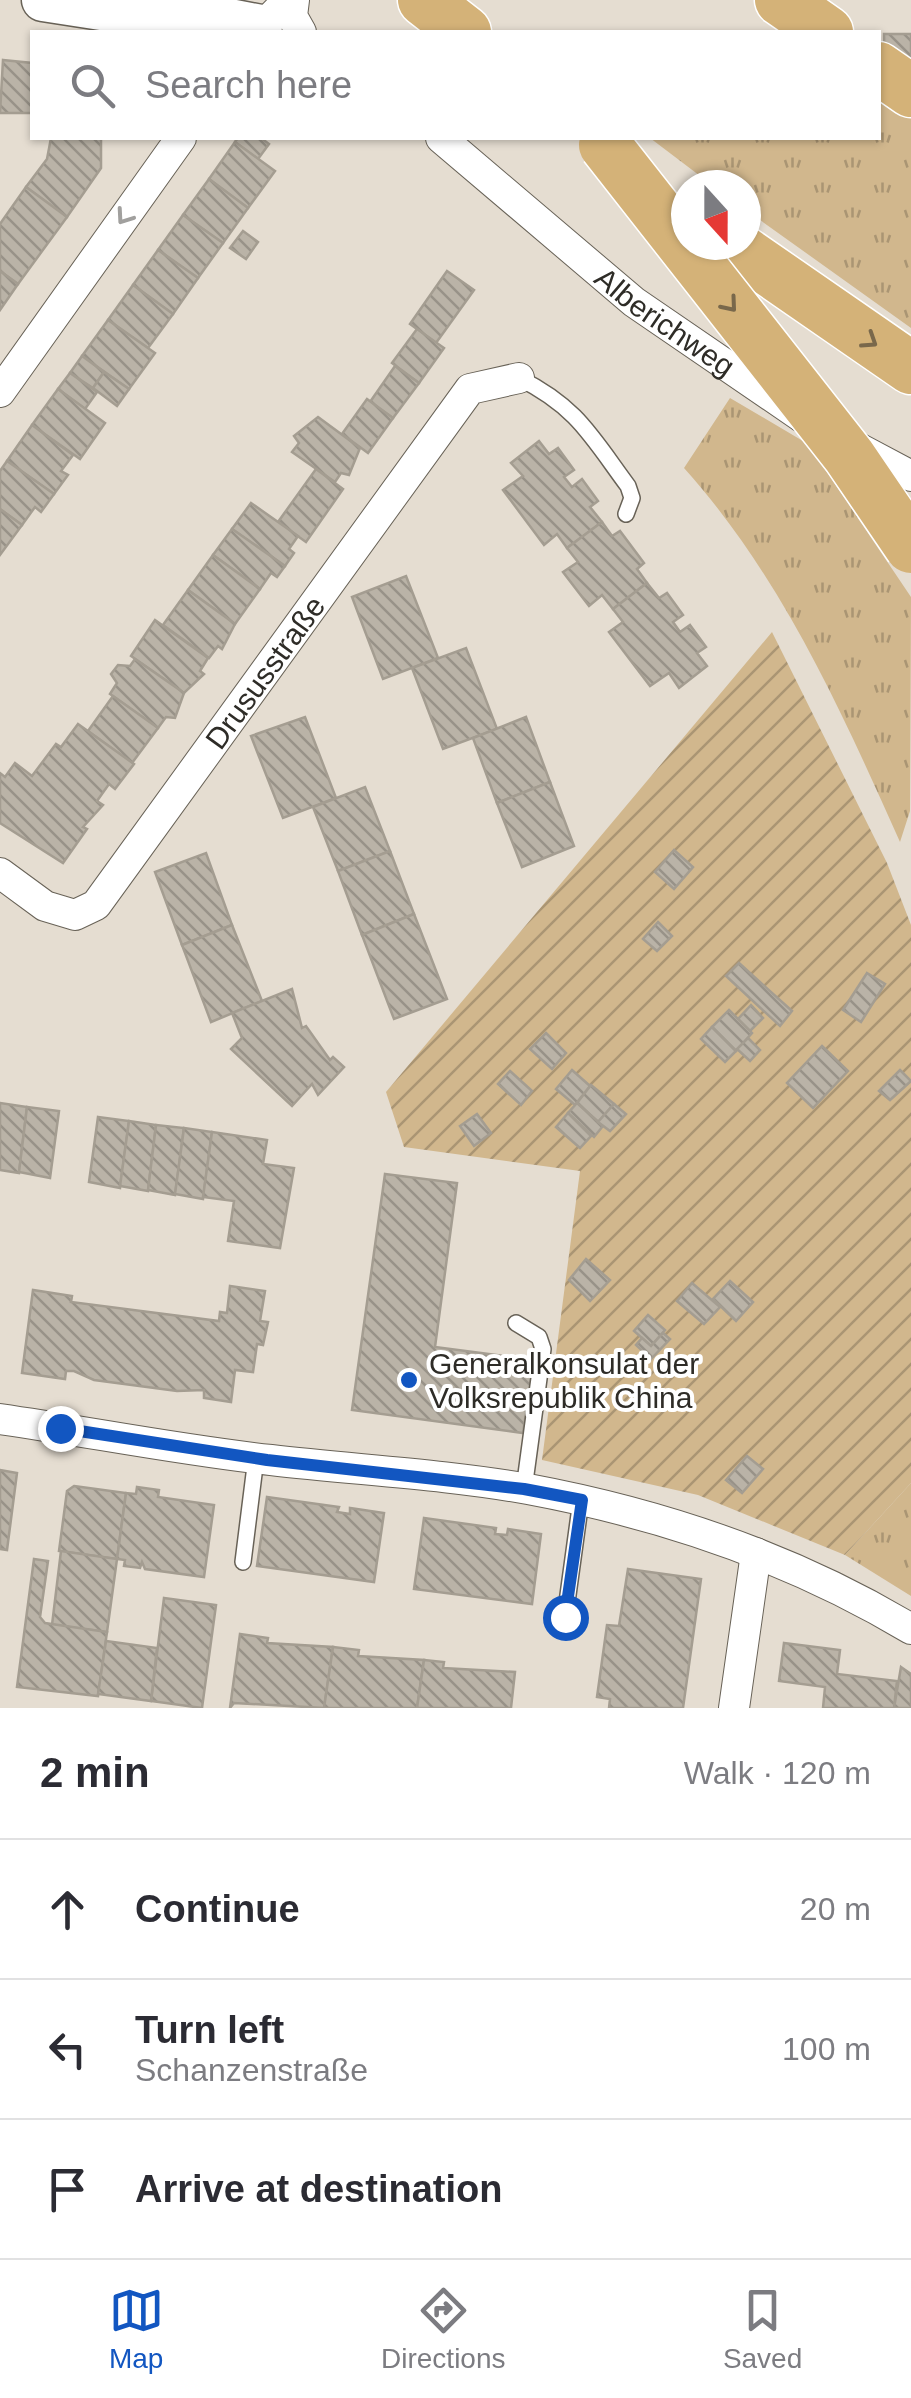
<!DOCTYPE html>
<meta charset="utf-8">
<style>
:root{--surface:#fff;--page:#f7f7f7;--text:#2b2b33;--muted:#7c7c81;--line:#e1e1e2;--accent:#1256c1}
body{margin:0;font-family:Arial,sans-serif;background:var(--page);color:var(--text)}
.compass{position:absolute;left:671px;top:170px;width:90px;height:90px;border-radius:50%;background:var(--surface);box-shadow:0 2px 8px #0004;rotate:159deg}
.stop{position:absolute;width:30px;height:30px;margin:-22px;border:8px solid #1256c1;border-radius:50%;background:#fff}
.stop.end{background:#1256c1;border-color:#fff;box-shadow:0 2px 10px #0008}
.list{margin:0;padding:0;list-style:none}
h2{display:flex;justify-content:space-between;align-items:center;height:130px;margin:0;padding:0 40px;font-size:42px}
h2 small{font-size:32px;font-weight:400;color:var(--muted)}
.list li{display:grid;grid-template-columns:65px 1fr auto;gap:30px;align-items:center;box-sizing:border-box;height:140px;padding:0 40px;border-top:2px solid var(--line)}
.list b{display:block;font-size:38px;white-space:nowrap}
.list p{margin:0;font-size:32px;white-space:nowrap;color:var(--muted)}
.list em{font-size:32px;font-style:normal;color:var(--muted)}
.icon{flex:none;width:55px;height:55px;fill:none;stroke:currentColor;stroke-width:2;stroke-linecap:round;stroke-linejoin:round}
.map{position:relative;flex:none;width:911px;height:1708px;overflow:hidden}
.search{position:absolute;background:var(--surface);box-shadow:0 2px 8px #0004;left:30px;right:30px;top:30px;height:110px;display:flex;align-items:center;gap:25px;box-sizing:border-box;padding:0 35px;border-radius:0px;color:var(--muted);font-size:38px}
.sheet{height:550px;background:var(--surface)}
nav{display:flex;justify-content:space-around;align-items:center;box-sizing:border-box;height:140px;border-top:2px solid var(--line);background:var(--surface);font-size:28px;color:var(--muted)}
nav a{display:grid;justify-items:center;gap:5px}
nav .on{color:var(--accent)}
.map>svg:first-child{display:block}
.grass{fill:url(#grass-tufts)}
.garden{fill:url(#garden-furrows)}
.building{fill:url(#building-back-hatch);stroke:#a49d91;stroke-width:2.5}
.lines{fill:none;stroke-linecap:round;stroke-linejoin:round}
.service-casing{stroke:#686257;stroke-width:18}
.minor-casing{stroke:#686257;stroke-width:32}
.secondary-casing{stroke:#686257;stroke-width:45}
.trunk-casing{stroke:#fff;stroke-width:55}
.service{stroke:#fff;stroke-width:15}
.minor{stroke:#fff;stroke-width:30}
.secondary{stroke:#fff;stroke-width:42}
.trunk{stroke:#d4b278;stroke-width:52}
.trunk-bridge-casing{stroke:#fff;stroke-width:55;stroke-linecap:butt}
.trunk-bridge{stroke:#d4b278;stroke-width:52}
.oneway{stroke:#a1a09e}
.oneway2{stroke:#79684b}
.route{stroke:#1256c1;stroke-width:12}
.poi-dot{fill:#1256c1;stroke:#fff;stroke-width:4}
.labels{text-anchor:middle;dominant-baseline:central;stroke-width:8;stroke-linejoin:round;paint-order:stroke}
.street-label{font-size:30px;fill:#2e2c27;stroke:#fff}
.poi-label{font-size:30px;fill:#2e2c27;stroke:#fff;text-anchor:start}
</style>
<div class="map">
<svg width="911" height="1708" viewBox="0 0 911 1708">
<defs>
<pattern id="grass-tufts" width="24" height="20" patternUnits="userSpaceOnUse" patternTransform="scale(2.5)"><rect width="24" height="20" fill="#d1b78d"/><path d="M3 7l-1-3M5 7V3M7 7l1-3M15 17l-1-3M17 17v-4M19 17l1-3" fill="none" stroke="#aa9573"/></pattern>
<pattern id="garden-furrows" width="10" height="10" patternUnits="userSpaceOnUse" patternTransform="scale(2.5)"><rect width="10" height="10" fill="#d1b78d"/><path d="M-1 1l2-2M0 10L10 0M9 11l2-2" fill="none" stroke="#aa9573"/></pattern>
<pattern id="building-back-hatch" width="6" height="6" patternUnits="userSpaceOnUse" patternTransform="scale(2.5)"><rect width="6" height="6" fill="#bab3a7"/><path d="M-1 5l2 2M0 0l6 6M5-1l2 2" fill="none" stroke="#989288"/></pattern>
</defs>
<rect width="100%" height="100%" fill="#e5ddd1"/>
<!-- grass -->
<g class="grass">
<polygon points="879,94 911,116 911,328 746,210 746,185 712,185 650,138 878,138"/>
<path d="M 730,398 L 808,444 L 911,597 L 910,811 L 900,842 C 841,710 781,576 684,468 Z"/>
<polygon points="911,1483 911,1596 845,1555"/>
</g>
<!-- garden -->
<polygon class="garden" points="772,632 887,863 911,925 911,1483 845,1555 698,1495 542,1460 580,1171 404,1147 386,1092"/>
<!-- building -->
<g class="building">
<polygon points="884,34 911,34 911,76 885,76"/>
<polygon points="3,60 32,63 32,113 0,113"/>
<polygon points="51,138 101,138 101,168 67,217 26,187 47,159"/>
<polygon points="238,138 261,138 269,144 258,159 235,142"/>
<polygon points="235,142 275,171 248,208 209,179"/>
<polygon points="209,179 248,208 223,243 183,215"/>
<polygon points="26,187 67,217 18,284 0,271 0,224"/>
<polygon points="183,215 223,243 198,278 158,250"/>
<polygon points="243,231 258,242 246,259 230,248"/>
<polygon points="158,250 198,278 173,314 133,285"/>
<polygon points="0,271 18,284 0,310"/>
<polygon points="447,271 474,290 436,343 410,324"/>
<polygon points="133,285 173,314 148,348 108,320"/>
<polygon points="108,320 155,353 129,389 82,356"/>
<polygon points="417,329 444,348 419,383 392,363"/>
<polygon points="82,356 104,372 93,388 70,373"/>
<polygon points="395,366 419,383 393,418 370,402"/>
<polygon points="104,372 129,389 117,406 93,388"/>
<polygon points="70,373 97,392 85,409 58,389"/>
<polygon points="58,389 105,423 80,459 32,425"/>
<polygon points="367,399 393,418 368,453 342,434"/>
<polygon points="318,417 360,448 349,475 341,473 335,482 292,452 299,443 294,436"/>
<polygon points="32,425 73,455 61,471 68,475 54,494 7,461"/>
<polygon points="539,441 549,454 558,448 574,470 564,477 572,487 582,479 598,501 590,507 602,522 567,548 557,534 544,545 503,490 523,476 511,463"/>
<polygon points="7,461 54,494 41,512 35,507 22,525 0,509 0,471"/>
<polygon points="316,469 343,489 306,542 278,522"/>
<polygon points="251,503 298,536 289,549 294,553 285,566 232,529"/>
<polygon points="0,509 22,525 0,555"/>
<polygon points="602,522 612,536 620,531 644,563 637,569 647,583 613,609 602,595 589,606 563,572 578,562 567,548"/>
<polygon points="232,529 285,566 277,577 271,573 260,589 213,555"/>
<polygon points="213,555 260,589 235,624 188,590"/>
<polygon points="406,576 438,658 383,679 352,597"/>
<polygon points="647,583 659,598 667,593 683,615 673,622 680,632 690,625 706,647 697,653 707,666 679,688 669,673 650,686 609,632 623,622 613,609"/>
<polygon points="188,590 235,624 222,649 218,646 209,658 163,625"/>
<polygon points="155,620 208,658 200,671 204,674 184,693 131,656"/>
<polygon points="466,648 497,729 443,749 412,668"/>
<polygon points="135,659 184,693 175,718 166,717 158,728 110,694 117,683 111,674 118,665 130,666"/>
<polygon points="113,696 158,728 132,763 88,731"/>
<polygon points="305,717 336,798 283,818 251,736"/>
<polygon points="526,717 550,782 497,803 473,738"/>
<polygon points="78,724 134,764 115,789 109,784 97,801 103,805 83,827 87,829 63,863 0,823 0,773 5,777 15,763 32,776 56,744 61,747"/>
<polygon points="550,782 574,846 522,867 497,803"/>
<polygon points="365,787 390,851 338,871 313,807"/>
<polygon points="674,850 693,867 674,889 655,872"/>
<polygon points="390,851 414,914 362,935 338,871"/>
<polygon points="206,853 232,925 182,945 155,872"/>
<polygon points="414,914 447,999 394,1019 362,935"/>
<polygon points="658,922 672,936 657,951 643,939"/>
<polygon points="232,925 262,1001 211,1022 182,945"/>
<polygon points="739,963 792,1011 780,1026 726,976"/>
<polygon points="867,973 885,984 861,1022 843,1010"/>
<polygon points="292,989 302,1028 306,1026 330,1060 333,1057 344,1067 318,1095 312,1084 292,1106 231,1049 242,1038 232,1013"/>
<polygon points="751,1005 763,1018 750,1031 738,1019"/>
<polygon points="729,1010 752,1033 736,1051 712,1027"/>
<polygon points="712,1027 736,1051 725,1062 701,1039"/>
<polygon points="546,1033 566,1053 552,1069 530,1049"/>
<polygon points="748,1038 760,1050 750,1061 737,1049"/>
<polygon points="822,1046 848,1071 813,1108 787,1083"/>
<polygon points="572,1070 590,1086 575,1105 556,1089"/>
<polygon points="900,1070 911,1081 890,1100 879,1091"/>
<polygon points="510,1071 532,1091 521,1105 498,1084"/>
<polygon points="591,1085 614,1104 598,1122 577,1103"/>
<polygon points="0,1103 27,1107 19,1173 0,1170"/>
<polygon points="577,1103 603,1126 594,1137 568,1113"/>
<polygon points="614,1104 626,1114 610,1131 598,1122"/>
<polygon points="27,1107 59,1111 50,1178 19,1172"/>
<polygon points="568,1113 591,1136 580,1148 556,1127"/>
<polygon points="477,1114 491,1133 474,1146 460,1126"/>
<polygon points="98,1117 129,1121 120,1188 89,1182"/>
<polygon points="129,1121 156,1125 148,1191 120,1186"/>
<polygon points="156,1125 184,1128 175,1195 148,1190"/>
<polygon points="184,1128 212,1132 203,1199 175,1194"/>
<polygon points="212,1132 267,1140 263,1164 294,1168 280,1248 228,1241 234,1201 203,1197"/>
<polygon points="385,1174 457,1183 435,1347 534,1360 523,1433 352,1410"/>
<polygon points="586,1259 610,1280 590,1301 569,1280"/>
<polygon points="730,1281 753,1302 736,1321 713,1299"/>
<polygon points="692,1283 720,1307 704,1324 677,1301"/>
<polygon points="230,1286 265,1291 260,1321 268,1322 263,1345 257,1344 253,1372 235,1370 231,1402 204,1398 204,1390 177,1391 94,1380 74,1371 66,1371 65,1379 22,1373 33,1290 72,1296 71,1302 219,1321 220,1312 227,1313"/>
<polygon points="648,1315 665,1330 651,1346 634,1331"/>
<polygon points="663,1333 670,1339 651,1359 636,1345 642,1338 651,1346"/>
<polygon points="747,1456 763,1469 742,1493 726,1480"/>
<polygon points="0,1470 17,1473 7,1550 0,1549"/>
<polygon points="74,1486 126,1493 117,1559 59,1551 67,1491"/>
<polygon points="137,1487 159,1490 158,1497 214,1505 204,1577 145,1569 142,1562 140,1568 124,1566 125,1560 117,1559 126,1493 136,1494"/>
<polygon points="267,1497 339,1507 337,1512 350,1514 350,1508 384,1513 374,1582 257,1566"/>
<polygon points="424,1518 496,1528 495,1534 507,1535 508,1529 541,1534 532,1604 414,1589"/>
<polygon points="61,1551 117,1559 107,1632 52,1625"/>
<polygon points="34,1559 48,1561 40,1617 45,1623 107,1632 98,1696 17,1687"/>
<polygon points="628,1569 701,1579 683,1708 609,1708 610,1699 597,1697 607,1625 619,1626"/>
<polygon points="164,1598 216,1605 202,1708 151,1701"/>
<polygon points="240,1634 268,1638 267,1643 333,1647 324,1708 234,1703 230,1708"/>
<polygon points="106,1641 157,1648 151,1701 98,1694"/>
<polygon points="784,1643 840,1650 837,1674 897,1681 894,1708 823,1708 825,1687 779,1681"/>
<polygon points="333,1647 359,1650 358,1656 424,1660 417,1708 324,1708"/>
<polygon points="424,1660 444,1662 443,1668 515,1672 511,1708 417,1708"/>
<polygon points="901,1667 911,1674 911,1708 894,1708"/>
</g>
<g class="lines">
<defs>
<g id="service">
<path d="M 519,378 C 577,407 591,436 628,486 L 632,498 L 626,514"/>
<polyline points="516,1323 539,1337 543,1349 524,1489"/>
<polyline points="243,1562 256,1458"/>
<polyline points="565,1617 581,1500"/>
</g>
<g id="minor">
<polyline points="294,0 292,16 301,32"/>
<polyline points="257,32 288,0"/>
<path id="s1" d="M 441,138 L 634,302 L 802,417"/>
<polyline points="0,392 181,138"/>
<polyline points="851,444 911,476"/>
<path id="s2" d="M 0,873 L 45,906 L 75,915 L 96,905 L 470,389 L 519,378"/>
<path d="M 0,1419 C 90,1432 180,1450 271,1460 C 356,1470 443,1474 528,1489 C 662,1514 793,1558 911,1629"/>
<polyline points="734,1708 756,1553"/>
</g>
<polyline id="secondary" points="43,0 127,13 203,15 261,26"/>
<g id="trunk">
<polyline points="424,0 465,32"/>
<polyline points="781,0 827,32"/>
<polyline points="878,68 911,91"/>
<polyline points="733,245 911,368"/>
</g>
</defs>
<!-- service casing -->
<use href="#service" class="service-casing"/>
<!-- minor casing -->
<use href="#minor" class="minor-casing"/>
<!-- secondary casing -->
<use href="#secondary" class="secondary-casing"/>
<!-- trunk casing -->
<use href="#trunk" class="trunk-casing"/>
<!-- service -->
<use href="#service" class="service"/>
<!-- minor -->
<use href="#minor" class="minor"/>
<!-- secondary -->
<use href="#secondary" class="secondary"/>
<!-- trunk -->
<use href="#trunk" class="trunk"/>
<defs>
<polyline id="trunk-bridge" points="605,145 849,456 911,547"/>
</defs>
<!-- trunk-bridge casing -->
<use href="#trunk-bridge" class="trunk-bridge-casing"/>
<!-- trunk-bridge -->
<use href="#trunk-bridge" class="trunk-bridge"/>
</g>
<!-- one-way arrows -->
<defs><path id="oneway-chevron" d="M-2-3.5L2.5 0L-2 3.5" fill="none" stroke-width="1.6" stroke-linecap="round" stroke-linejoin="round" transform="scale(2.5)"/></defs>
<use class="oneway" href="#oneway-chevron" transform="translate(124 217) rotate(125)"/>
<g class="oneway2">
<use href="#oneway-chevron" transform="translate(730 305) rotate(50)"/>
<use href="#oneway-chevron" transform="translate(870 341) rotate(33)"/>
</g>
<g class="lines">
<!-- route -->
<polyline class="route" points="60,1428 267,1460 524,1489 582,1500 565,1617"/>
</g>
<!-- markers -->
<circle class="poi-dot" cx="409" cy="1380" r="10"/>
<g class="labels">
<!-- street labels -->
<g class="street-label">
<text stroke="none"><textPath href="#s1" startOffset="290">Alberichweg</textPath></text>
<text stroke="none"><textPath href="#s2" startOffset="398">Drususstraße</textPath></text>
</g>
<!-- poi labels -->
<g class="poi-label">
<text x="429" y="1363">Generalkonsulat der<tspan x="429" dy="34">Volksrepublik China</tspan></text>
</g>
</g>
</svg>
<svg class="compass" viewBox="-18 -18 36 36"><path d="M0-13l5 13h-10z" fill="#e53935"/><path d="M0 13l5-13h-10z" fill="#7c7c81"/></svg>
<div class="stop" style="left:565px;top:1617px"></div>
<div class="stop end" style="left:60px;top:1428px"></div>
<div class="search"><svg class="icon" aria-label="search" viewBox="0 0 24 24"><circle cx="10" cy="10" r="6"/><path d="M15 15l6 6"/></svg>Search here</div>
</div>
<section class="sheet">
<h2>2 min<small>Walk · 120 m</small></h2>
<ul class="list">
<li><svg class="icon" aria-label="ahead" viewBox="0 0 24 24"><path d="M12 20V5M6 11l6-6 6 6"/></svg><div><b>Continue</b></div><em>20 m</em></li>
<li><svg class="icon" aria-label="left" viewBox="0 0 24 24"><path d="M17 20v-9H6M10 6l-5 5 5 5"/></svg><div><b>Turn left</b><p>Schanzenstraße</p></div><em>100 m</em></li>
<li><svg class="icon" aria-label="arrive" viewBox="0 0 24 24"><path d="M6 21V4h12l-3 4 3 4H6"/></svg><div><b>Arrive at destination</b></div></li>
</ul>
</section>
<nav>
<a class="on"><svg class="icon" aria-label="map" viewBox="0 0 24 24"><path d="M3 6l6-2 6 2 6-2v14l-6 2-6-2-6 2zM9 4v14M15 6v14"/></svg>Map</a>
<a><svg class="icon" aria-label="directions" viewBox="0 0 24 24"><path d="M12 3l9 9-9 9-9-9zM9 14v-3h6M13 9l2 2-2 2"/></svg>Directions</a>
<a><svg class="icon" aria-label="saved" viewBox="0 0 24 24"><path d="M7 4h10v16l-5-4-5 4z"/></svg>Saved</a>
</nav>
